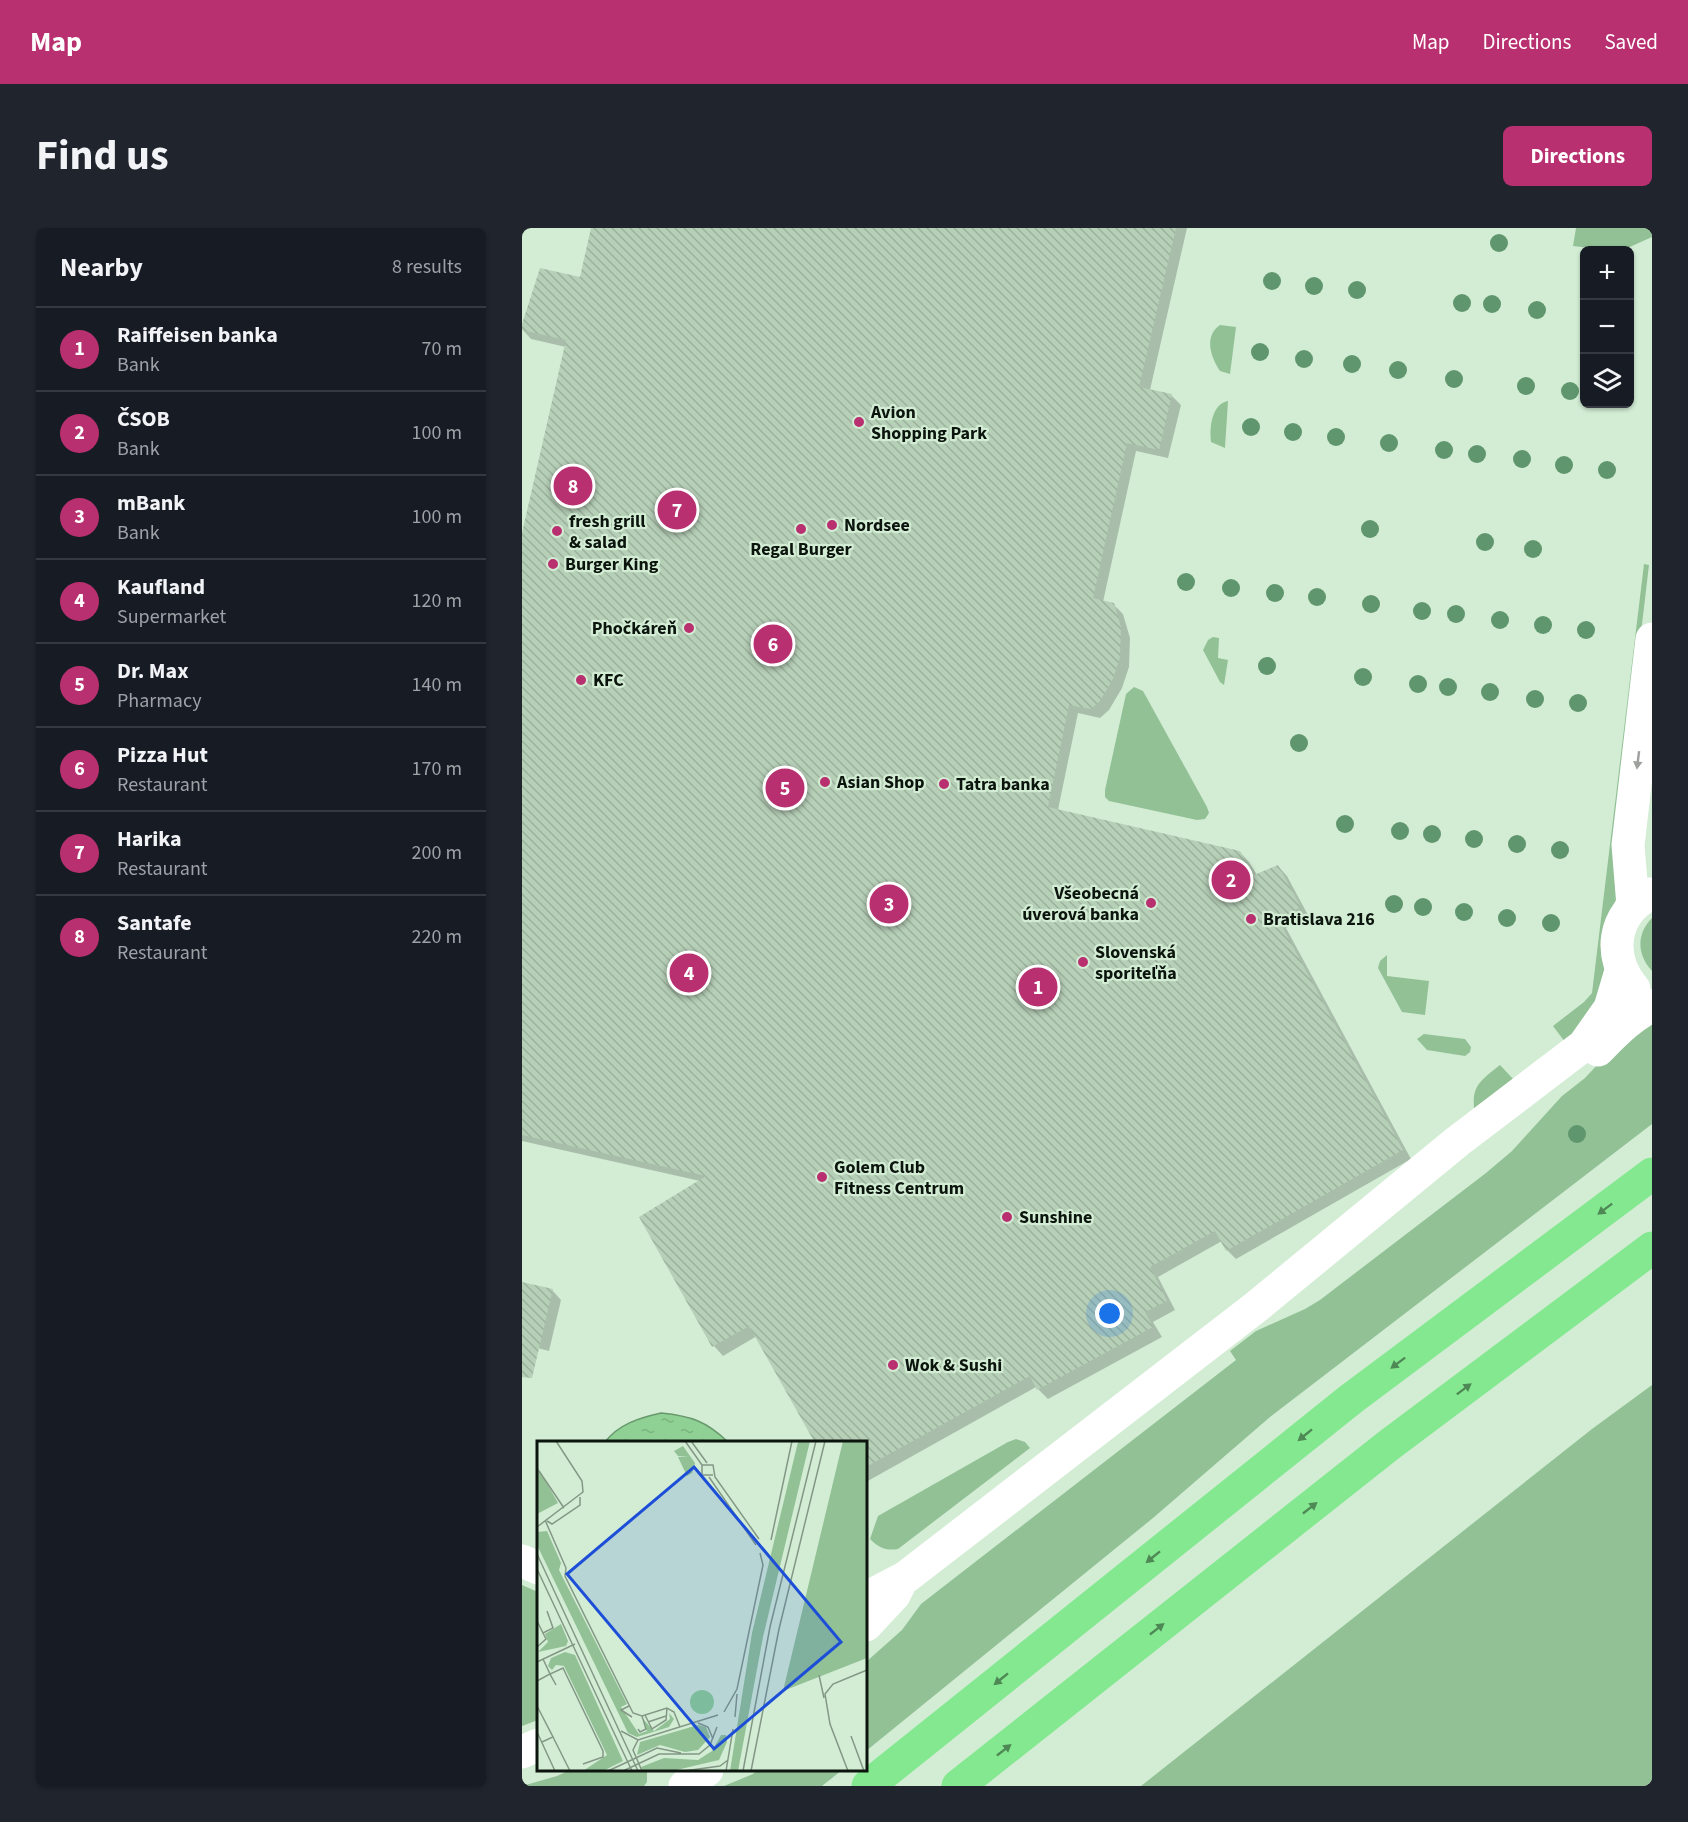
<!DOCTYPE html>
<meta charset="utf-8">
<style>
:root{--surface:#171b24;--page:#20242c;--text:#f1f3f6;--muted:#9ea1a6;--line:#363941;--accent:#b8306f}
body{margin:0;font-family:"Source Sans 3",sans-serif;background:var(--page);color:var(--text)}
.controls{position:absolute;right:18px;top:18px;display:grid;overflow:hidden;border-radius:9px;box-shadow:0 2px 4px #0004}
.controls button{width:54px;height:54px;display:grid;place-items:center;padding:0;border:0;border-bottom:2px solid var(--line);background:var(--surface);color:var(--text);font:30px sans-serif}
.you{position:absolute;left:588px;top:1086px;width:21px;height:21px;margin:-15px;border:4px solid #fff;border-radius:50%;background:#1a73e8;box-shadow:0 0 0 9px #1a73e833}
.badge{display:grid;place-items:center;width:39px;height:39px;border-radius:50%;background:var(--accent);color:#fff;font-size:20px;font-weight:700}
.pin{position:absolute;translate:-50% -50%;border:3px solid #fff;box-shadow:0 2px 6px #0006}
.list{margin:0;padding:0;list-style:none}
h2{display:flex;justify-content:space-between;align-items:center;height:78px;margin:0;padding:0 24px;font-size:26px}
h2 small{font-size:20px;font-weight:400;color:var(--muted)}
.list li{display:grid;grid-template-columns:39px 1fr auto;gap:18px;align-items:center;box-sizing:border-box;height:84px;padding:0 24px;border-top:2px solid var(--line)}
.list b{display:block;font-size:22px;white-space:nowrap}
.list p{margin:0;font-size:20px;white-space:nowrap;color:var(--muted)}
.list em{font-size:20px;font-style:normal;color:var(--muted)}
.icon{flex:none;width:33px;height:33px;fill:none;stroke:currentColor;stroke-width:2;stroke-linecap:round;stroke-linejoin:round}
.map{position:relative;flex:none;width:1130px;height:1558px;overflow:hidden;border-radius:9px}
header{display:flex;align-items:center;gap:36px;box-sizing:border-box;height:84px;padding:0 30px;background:var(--accent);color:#fff}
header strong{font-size:28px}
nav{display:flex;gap:33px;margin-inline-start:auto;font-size:21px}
.intro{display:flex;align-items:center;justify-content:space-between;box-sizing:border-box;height:144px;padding:0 36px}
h1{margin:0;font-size:42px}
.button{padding:15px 27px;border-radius:9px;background:var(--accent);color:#fff;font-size:21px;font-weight:700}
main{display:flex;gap:36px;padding:0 36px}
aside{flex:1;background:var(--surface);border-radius:9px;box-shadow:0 2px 4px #0004}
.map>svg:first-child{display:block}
.green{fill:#92c195}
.water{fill:url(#water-ripples);stroke:#68996c;stroke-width:1.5}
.shadow{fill:#0003}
.building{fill:url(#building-back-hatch)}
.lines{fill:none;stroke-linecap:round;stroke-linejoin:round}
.minor{stroke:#fff;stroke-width:33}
.highway{stroke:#84e890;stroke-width:33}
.tree{fill:#60966d}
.oneway{fill:#9ea19e}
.oneway2{fill:#4e8955}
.poi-dot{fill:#b8306f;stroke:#d3edd5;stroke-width:2}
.labels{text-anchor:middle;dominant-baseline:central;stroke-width:4.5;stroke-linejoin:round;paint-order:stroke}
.poi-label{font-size:18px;font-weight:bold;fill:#0c150d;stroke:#d3edd5;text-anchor:start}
.inset-road{fill:none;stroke:#839785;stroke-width:1.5}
.view{fill:#1d4ed8;fill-opacity:0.15;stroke:#1d4ed8;stroke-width:3}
.inset-edge{fill:none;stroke:#0c150d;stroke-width:3}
</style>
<header>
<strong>Map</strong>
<nav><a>Map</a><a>Directions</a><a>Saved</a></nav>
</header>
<div class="intro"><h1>Find us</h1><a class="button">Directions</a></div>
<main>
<aside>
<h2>Nearby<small>8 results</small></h2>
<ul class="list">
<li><span class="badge">1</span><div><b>Raiffeisen banka</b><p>Bank</p></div><em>70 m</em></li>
<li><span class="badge">2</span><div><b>ČSOB</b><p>Bank</p></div><em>100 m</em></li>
<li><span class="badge">3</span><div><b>mBank</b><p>Bank</p></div><em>100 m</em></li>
<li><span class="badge">4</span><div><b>Kaufland</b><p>Supermarket</p></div><em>120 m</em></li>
<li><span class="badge">5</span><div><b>Dr. Max</b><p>Pharmacy</p></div><em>140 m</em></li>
<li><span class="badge">6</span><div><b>Pizza Hut</b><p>Restaurant</p></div><em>170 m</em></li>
<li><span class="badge">7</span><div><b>Harika</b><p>Restaurant</p></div><em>200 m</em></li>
<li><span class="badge">8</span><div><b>Santafe</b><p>Restaurant</p></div><em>220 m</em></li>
</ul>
</aside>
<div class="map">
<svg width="1130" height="1558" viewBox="0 0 1130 1558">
<defs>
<pattern id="water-ripples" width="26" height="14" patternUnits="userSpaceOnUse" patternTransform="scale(1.5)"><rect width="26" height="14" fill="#8fd195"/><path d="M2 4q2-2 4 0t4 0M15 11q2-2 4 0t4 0" fill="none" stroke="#7ab37f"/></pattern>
<pattern id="building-back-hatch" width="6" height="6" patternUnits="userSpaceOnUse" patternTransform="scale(1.5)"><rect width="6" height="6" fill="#b6cfb7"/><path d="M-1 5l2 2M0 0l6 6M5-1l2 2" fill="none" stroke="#9bb19c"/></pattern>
</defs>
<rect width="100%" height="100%" fill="#d3edd5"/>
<!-- green -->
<g class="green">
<polygon points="1054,0 1130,0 1130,9 1101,22 1084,22 1051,18"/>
<path d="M 698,97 L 714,99 L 708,146 L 698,143 C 688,128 682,108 698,97 Z"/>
<path d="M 706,173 L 703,220 L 689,214 C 687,199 690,176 706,173 Z"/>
<path d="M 1122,336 L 1127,337 C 1117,426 1104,515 1095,604 C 1094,623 1100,641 1097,659 C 1095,676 1084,689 1082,706 C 1079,732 1090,751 1076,777 C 1055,818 989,861 953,890 C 949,859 954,856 978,837 L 993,853 L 1043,814 L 1031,798 L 1062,774 L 1070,765 Z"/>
<polygon points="691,409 697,410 696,430 706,432 702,457 698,454 681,422 686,412"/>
<polygon points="612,459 621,463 685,579 687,585 683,591 675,592 587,573 583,569 583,562 604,466"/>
<path d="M 1130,690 L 1130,743 C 1115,727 1114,706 1130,690 Z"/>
<polygon points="865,727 865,748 907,753 903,787 880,784 856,740 858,733"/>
<polygon points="1130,792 1130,896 748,1189 631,1290 344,1523 344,1434 380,1402 399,1376 714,1132 708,1123 734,1103 783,1081 798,1072 964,945 990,923 1040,868 1063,850 1104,806"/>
<polygon points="902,806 943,811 949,819 948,824 943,828 905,822 895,811"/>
<polygon points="1130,1157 1130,1558 619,1558 1070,1201"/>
<path d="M 494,1211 L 503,1214 L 508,1220 L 376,1321 C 364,1323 357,1320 348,1311 L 356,1288 L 486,1214 Z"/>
<polygon points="0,1357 16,1364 16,1492 0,1498"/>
<polygon points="48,1542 125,1542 125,1554 122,1558 0,1558 35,1548"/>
<polygon points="235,1542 320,1542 300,1558 202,1558 231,1546"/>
</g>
<!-- water -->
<path class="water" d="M 139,1185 C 169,1188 184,1193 206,1214 L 83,1214 C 97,1196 117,1190 139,1185 Z"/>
<!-- shadow -->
<g class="shadow">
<polygon points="70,0 665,0 628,162 649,167 659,177 646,230 614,223 581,374 592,377 601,386 608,410 607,439 600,460 587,482 578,490 556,485 536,582 718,624 727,634 735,647 756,638 765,648 787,689 764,700 889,931 714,1031 705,1022 700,1013 636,1049 653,1082 631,1094 640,1109 526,1171 514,1159 344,1254 344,1214 235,1108 201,1128 192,1118 119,989 178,953 0,913 0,313 44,119 9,111 0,101 59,50"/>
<polygon points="0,1055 30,1062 39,1072 27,1123 0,1116"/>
</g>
<!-- building -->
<g class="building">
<polygon points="69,0 654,0 617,159 650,166 637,222 605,215 571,370 592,375 599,399 598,429 591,451 578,473 569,481 547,477 526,579 718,623 732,647 756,637 779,679 756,691 881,922 704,1023 693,1003 628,1039 645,1073 623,1084 631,1099 515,1162 508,1148 344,1239 344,1215 293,1215 227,1098 190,1119 117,989 184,948 0,907 0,305 44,112 0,102 0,96 18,40 58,49"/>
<polygon points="0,1054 31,1061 10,1150 0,1149"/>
</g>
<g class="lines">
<!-- minor -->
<g class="minor">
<polyline points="1111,678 1106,617 1130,411"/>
<path d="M 1112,761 C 1085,729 1090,686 1128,666"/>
<path d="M 1076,822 C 1093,805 1108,789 1130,778"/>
<polyline points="0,1333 16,1340"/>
<polyline points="344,1370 384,1349 734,1079 936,913 1062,817 1088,780 1099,743"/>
<polyline points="344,1397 372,1367 377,1357"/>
<polyline points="0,1524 16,1517"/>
<polyline points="163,1558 185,1542"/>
</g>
<!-- highway -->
<g class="highway">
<polyline points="346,1558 829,1171 1130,946"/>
<polyline points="436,1558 867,1217 1130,1020"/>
</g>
</g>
<!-- trees -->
<g class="tree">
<circle cx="977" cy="15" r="9"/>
<circle cx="750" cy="53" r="9"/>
<circle cx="792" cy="58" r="9"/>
<circle cx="835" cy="62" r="9"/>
<circle cx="940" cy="75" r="9"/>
<circle cx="970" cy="76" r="9"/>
<circle cx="1015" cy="82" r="9"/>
<circle cx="738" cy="124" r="9"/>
<circle cx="782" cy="131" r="9"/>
<circle cx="830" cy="136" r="9"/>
<circle cx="876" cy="142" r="9"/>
<circle cx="932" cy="151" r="9"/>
<circle cx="1004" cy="158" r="9"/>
<circle cx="1048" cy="163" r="9"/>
<circle cx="729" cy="199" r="9"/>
<circle cx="771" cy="204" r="9"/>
<circle cx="814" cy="209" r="9"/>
<circle cx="867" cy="215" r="9"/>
<circle cx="922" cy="222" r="9"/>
<circle cx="955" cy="226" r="9"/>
<circle cx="1000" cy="231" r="9"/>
<circle cx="1042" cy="237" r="9"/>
<circle cx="1085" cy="242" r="9"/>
<circle cx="848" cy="301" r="9"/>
<circle cx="963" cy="314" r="9"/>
<circle cx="1011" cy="321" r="9"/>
<circle cx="664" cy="354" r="9"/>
<circle cx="709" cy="360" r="9"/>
<circle cx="753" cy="365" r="9"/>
<circle cx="795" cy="369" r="9"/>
<circle cx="849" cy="376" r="9"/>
<circle cx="900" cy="383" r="9"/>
<circle cx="934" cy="386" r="9"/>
<circle cx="978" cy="392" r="9"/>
<circle cx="1021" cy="397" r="9"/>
<circle cx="1064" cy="402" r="9"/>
<circle cx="745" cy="438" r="9"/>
<circle cx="841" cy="449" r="9"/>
<circle cx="896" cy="456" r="9"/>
<circle cx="926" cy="459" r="9"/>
<circle cx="968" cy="464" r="9"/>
<circle cx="1013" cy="471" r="9"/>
<circle cx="1056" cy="475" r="9"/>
<circle cx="777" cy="515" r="9"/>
<circle cx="823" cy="596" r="9"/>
<circle cx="878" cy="603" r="9"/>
<circle cx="910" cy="606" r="9"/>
<circle cx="952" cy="611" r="9"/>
<circle cx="995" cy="616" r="9"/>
<circle cx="1038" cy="622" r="9"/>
<circle cx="872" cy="676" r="9"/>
<circle cx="901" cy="679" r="9"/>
<circle cx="942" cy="684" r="9"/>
<circle cx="985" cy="690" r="9"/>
<circle cx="1029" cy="695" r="9"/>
<circle cx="1055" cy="906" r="9"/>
</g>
<!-- one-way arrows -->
<defs><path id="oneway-solid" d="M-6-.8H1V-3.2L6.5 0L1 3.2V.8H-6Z" transform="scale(1.5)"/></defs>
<use class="oneway" href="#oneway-solid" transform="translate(1116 532) rotate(97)"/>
<g class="oneway2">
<use href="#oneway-solid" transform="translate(1083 981) rotate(143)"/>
<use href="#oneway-solid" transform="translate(876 1135) rotate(143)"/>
<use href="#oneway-solid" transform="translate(942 1161) rotate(-37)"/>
<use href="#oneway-solid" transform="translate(783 1207) rotate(141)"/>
<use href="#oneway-solid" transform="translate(788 1280) rotate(-38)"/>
<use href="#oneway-solid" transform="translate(631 1329) rotate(141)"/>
<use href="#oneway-solid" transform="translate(635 1401) rotate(-38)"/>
<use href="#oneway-solid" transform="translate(479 1451) rotate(141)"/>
<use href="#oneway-solid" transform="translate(482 1522) rotate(-38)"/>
</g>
<!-- markers -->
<g class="poi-dot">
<circle cx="337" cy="194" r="6"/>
<circle cx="310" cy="297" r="6"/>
<circle cx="279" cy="301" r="6"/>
<circle cx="35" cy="303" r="6"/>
<circle cx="31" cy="336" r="6"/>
<circle cx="167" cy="400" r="6"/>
<circle cx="59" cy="452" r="6"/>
<circle cx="303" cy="554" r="6"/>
<circle cx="422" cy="556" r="6"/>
<circle cx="629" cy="675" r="6"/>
<circle cx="729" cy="691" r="6"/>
<circle cx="561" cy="734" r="6"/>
<circle cx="300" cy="949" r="6"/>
<circle cx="485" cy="989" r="6"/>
<circle cx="371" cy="1137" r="6"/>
</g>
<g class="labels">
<!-- poi labels -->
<g class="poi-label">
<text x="349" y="184">Avion<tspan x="349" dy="21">Shopping Park</tspan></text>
<text x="47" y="293">fresh grill<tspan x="47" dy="21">&amp; salad</tspan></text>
<text x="322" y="297">Nordsee</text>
<text x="279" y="321" text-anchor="middle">Regal Burger</text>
<text x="43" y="336">Burger King</text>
<text x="155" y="400" text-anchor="end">Phočkáreň</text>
<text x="71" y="452">KFC</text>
<text x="315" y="554">Asian Shop</text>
<text x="434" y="556">Tatra banka</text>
<text x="617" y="665" text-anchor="end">Všeobecná<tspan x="617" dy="21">úverová banka</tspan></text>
<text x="741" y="691">Bratislava 216</text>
<text x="573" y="724">Slovenská<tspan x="573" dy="21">sporiteľňa</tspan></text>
<text x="312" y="939">Golem Club<tspan x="312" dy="21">Fitness Centrum</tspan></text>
<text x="497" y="989">Sunshine</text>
<text x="383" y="1137">Wok &amp; Sushi</text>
</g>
</g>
<!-- overview -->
<g transform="translate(15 1213)">
<rect width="330" height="330" fill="#d3edd5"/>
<path d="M 258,0 L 273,0 L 226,196 L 201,330 L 193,330 L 215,192 L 261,1 ZM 306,0 L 330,0 L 330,217 L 246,250 ZM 146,5 L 158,22 L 155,32 L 150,35 L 141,16 L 152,15 L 141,15 L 137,10 ZM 0,25 L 21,62 L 0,73 ZM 10,90 L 24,122 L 22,129 L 90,263 L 84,266 L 102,293 L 110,290 L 106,278 L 117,290 L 133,278 L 132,272 L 137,278 L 132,286 L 100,296 L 91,292 L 0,104 L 0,91 ZM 24,183 L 31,200 L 29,205 L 1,211 L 11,201 L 8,193 ZM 28,211 L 38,214 L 86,320 L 66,330 L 46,330 L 70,314 L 27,225 L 19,224 L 15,229 L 11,225 L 14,217 ZM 161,284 L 169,286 L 173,296 L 161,309 L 148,311 L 123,304 L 100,314 L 103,301 ZM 184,294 L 189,294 L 190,301 L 182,319 L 135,330 L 106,330 L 104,326 L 127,317 L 161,319 L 175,310 Z" fill="#92c195"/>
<path d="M153 261a12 12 0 1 1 24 0a12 12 0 1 1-24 0Z" fill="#8fd195"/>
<path class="inset-road" d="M 148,0 L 165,24M 154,0 L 170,22M 2,30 L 27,67M 176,34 L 165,34 L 165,24 L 176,24 L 178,36 L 222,98M 172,36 L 219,104M 8,79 L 29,127 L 28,135 L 96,272 L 105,275 L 130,267 L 137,271 L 143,286M 10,80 L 15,83 L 43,64 L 43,56M 0,86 L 46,51 L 45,40 L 19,0M 234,99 L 255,0M 0,113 L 101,330M 0,128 L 95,330M 0,180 L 9,198 L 0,206M 6,192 L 16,187 L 10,170M 0,221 L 38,203M 282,234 L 287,257M 0,240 L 13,233 L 6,218M 19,244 L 13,233 L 26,227 L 66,310 L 66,316 L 46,323M 0,265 L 16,296 L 5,301M 92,265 L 84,269 L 95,276M 187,271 L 200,248 L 226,124 L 223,112M 108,274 L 115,288 L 129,279 L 130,267M 198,276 L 200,253M 111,281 L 129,275M 161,282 L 171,286 L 176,298M 101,288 L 103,291 L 109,288 L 105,275M 84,290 L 101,299 L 181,274M 0,291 L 18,330M 314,295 L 327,330M 16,296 L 33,330M 101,299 L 96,309 L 105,330M 71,330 L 120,307 L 144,312M 86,330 L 122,313 L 162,313 L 173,304 L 180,286M 147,330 L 183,325 L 191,319M 189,330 L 196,288M 206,330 L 233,186 L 279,0M 214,330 L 242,188 L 288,0M 311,330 L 293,283 L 288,253 L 296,243 L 330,229"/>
<path class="view" d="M 157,26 L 304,201 L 177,308 L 30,133 Z"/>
<rect width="330" height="330" class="inset-edge"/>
</g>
</svg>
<div class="controls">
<button>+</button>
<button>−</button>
<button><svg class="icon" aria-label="layers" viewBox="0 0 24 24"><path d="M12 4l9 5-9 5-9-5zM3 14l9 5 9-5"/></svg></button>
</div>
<div class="you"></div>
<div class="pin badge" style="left:516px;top:759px">1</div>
<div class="pin badge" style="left:709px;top:652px">2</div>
<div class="pin badge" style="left:367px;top:676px">3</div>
<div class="pin badge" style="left:167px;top:745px">4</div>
<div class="pin badge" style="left:263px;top:560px">5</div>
<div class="pin badge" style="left:251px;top:416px">6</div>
<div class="pin badge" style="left:155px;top:282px">7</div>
<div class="pin badge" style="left:51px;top:258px">8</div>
</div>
</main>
